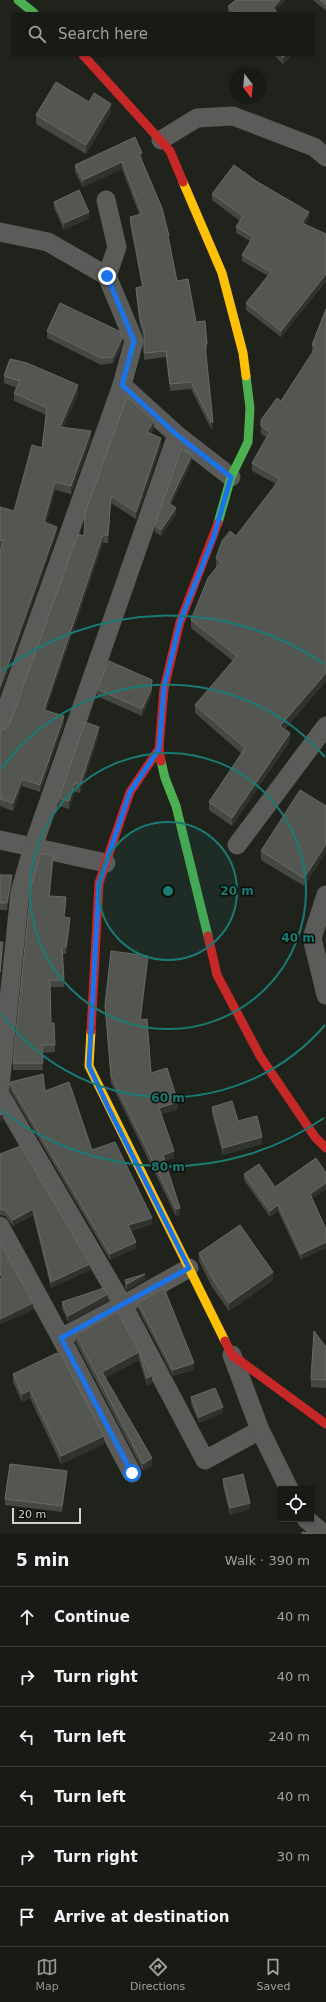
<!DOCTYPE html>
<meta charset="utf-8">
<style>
:root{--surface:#181a15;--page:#252722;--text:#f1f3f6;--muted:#9fa1a0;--line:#363834;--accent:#92948e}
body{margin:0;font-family:"DejaVu Sans",sans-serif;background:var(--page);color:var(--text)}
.controls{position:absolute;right:12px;bottom:12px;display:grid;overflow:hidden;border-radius:0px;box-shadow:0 1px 3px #0004}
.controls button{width:36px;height:36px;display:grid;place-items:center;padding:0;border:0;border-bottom:1px solid var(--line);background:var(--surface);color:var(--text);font:20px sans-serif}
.compass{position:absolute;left:230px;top:68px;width:36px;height:36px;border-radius:50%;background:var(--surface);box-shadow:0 1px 3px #0004;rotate:164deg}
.scale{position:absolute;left:12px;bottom:10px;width:69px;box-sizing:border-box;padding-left:4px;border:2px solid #d0d2cc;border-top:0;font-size:11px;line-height:14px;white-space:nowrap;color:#d0d2cc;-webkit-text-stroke:3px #0b0d08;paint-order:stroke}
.stop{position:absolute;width:12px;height:12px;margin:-9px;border:3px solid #1a73e8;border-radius:50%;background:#fff}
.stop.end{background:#1a73e8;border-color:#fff;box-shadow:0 1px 4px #0008}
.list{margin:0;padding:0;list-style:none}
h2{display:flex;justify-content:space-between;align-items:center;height:52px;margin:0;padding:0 16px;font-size:17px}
h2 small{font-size:13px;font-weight:400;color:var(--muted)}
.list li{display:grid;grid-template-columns:26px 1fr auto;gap:12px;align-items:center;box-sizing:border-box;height:60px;padding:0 16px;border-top:1px solid var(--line)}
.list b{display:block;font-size:15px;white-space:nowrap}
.list em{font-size:13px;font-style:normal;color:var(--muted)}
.icon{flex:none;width:22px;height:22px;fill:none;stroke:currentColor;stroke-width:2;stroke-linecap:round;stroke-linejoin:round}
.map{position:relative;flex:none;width:326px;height:1534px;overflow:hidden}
.search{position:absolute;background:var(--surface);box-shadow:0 1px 3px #0004;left:12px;right:12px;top:12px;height:44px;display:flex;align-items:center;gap:10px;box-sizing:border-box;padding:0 14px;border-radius:0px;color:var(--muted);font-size:15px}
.sheet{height:412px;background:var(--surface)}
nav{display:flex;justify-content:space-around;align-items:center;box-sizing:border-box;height:56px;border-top:1px solid var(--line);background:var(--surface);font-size:11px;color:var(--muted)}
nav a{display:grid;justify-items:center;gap:2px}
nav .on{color:var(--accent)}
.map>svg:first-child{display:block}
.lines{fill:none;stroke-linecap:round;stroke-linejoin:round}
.street{stroke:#5b5c59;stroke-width:19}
.fast{stroke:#4caf50;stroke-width:9}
.slow{stroke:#ffc107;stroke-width:9}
.jam{stroke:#c62828;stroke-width:9}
.wall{fill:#454742}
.shaded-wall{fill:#30322d}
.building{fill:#545651;stroke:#686a64}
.route{stroke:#1a73e8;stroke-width:5}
.ring{fill:none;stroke:#197b73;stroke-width:2}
.centre{fill:#197b73;stroke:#0b0d08;stroke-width:2}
.ring-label{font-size:12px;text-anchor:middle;font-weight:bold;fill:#197b73;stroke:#0b0d08;stroke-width:3;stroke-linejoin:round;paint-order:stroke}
</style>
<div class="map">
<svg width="326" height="1534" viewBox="0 0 326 1534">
<rect width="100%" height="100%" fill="#20221c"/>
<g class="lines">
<!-- street -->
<g class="street">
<polyline points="161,140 197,118 233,116 314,147 326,157"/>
<polyline points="106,200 117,247 107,276"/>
<polyline points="0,232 48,242 107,276 134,341 122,385"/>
<polyline points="0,727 122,385 177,435 231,477"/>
<polyline points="0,840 106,863"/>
<polyline points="237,845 326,726"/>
<polyline points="326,895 312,938 326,995"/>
<polyline points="0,1087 20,892 33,847 177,435"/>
<polyline points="0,1094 123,1305 189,1268"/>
<polyline points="0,1226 61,1338 123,1305 205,1460 260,1430 232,1355"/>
<polyline points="61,1338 132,1473"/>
<polyline points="260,1430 289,1489"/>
<polyline points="306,1519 324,1534"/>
</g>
<!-- fast -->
<g class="fast">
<polyline points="18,0 34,13"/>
<polyline points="218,523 231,477 248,442 250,408 246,376"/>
<polyline points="161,761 165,778 176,806 208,936"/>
</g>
<!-- slow -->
<g class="slow">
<polyline points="183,182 222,273 243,353 246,376"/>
<polyline points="91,1031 89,1066 225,1341"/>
</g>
<!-- jam -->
<g class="jam">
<polyline points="83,55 170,151 183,182"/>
<polyline points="161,761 159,749 164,689 180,622 218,523"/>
<polyline points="208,936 217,975 260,1056 315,1137 326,1148"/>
<polyline points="91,1031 99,883 130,792 159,749"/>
<polyline points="225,1341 232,1355 326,1424"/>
</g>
</g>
<!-- wall -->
<g class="wall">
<polygon points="313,0 326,0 326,11"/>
<polygon points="228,6 275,11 278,13 230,13 228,12"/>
<polygon points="274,55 292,55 283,64"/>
<polygon points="89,102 111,112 86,154 36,124 36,115"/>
<polygon points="142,160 169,243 177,281 196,322 207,344 207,350 205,351 213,429 211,429 191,389 170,391 166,357 144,360 144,337 140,326 136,294 136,288 142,287 130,224 130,217 139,214 122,169 83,187 75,172 75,165"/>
<polygon points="256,181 309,218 305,224 326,234 326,281 281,337 246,310 246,303 268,276 242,261 242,255 250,241 236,233 236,227 240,221 212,200 212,194"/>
<polygon points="54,202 89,218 64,230 54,208"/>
<polygon points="326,309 326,681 285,729 290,741 232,826 209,810 209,802 242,754 195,713 195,705 233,661 191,628 191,620 217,567 216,566 216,558 236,536 276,484 252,471 252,463 266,437 261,434 261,420 281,401 312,353 312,345"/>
<polygon points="47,331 122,345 113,363 101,365 47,338"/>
<polygon points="4,376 78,393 63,428 91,439 71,494 55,490 46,523 57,534 1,547 0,547 0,507 14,511 42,448 46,415 14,401 14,393 17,388 4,383"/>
<polygon points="154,429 151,433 161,446 136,519 111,503 108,543 103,543 46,711 64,724 40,792 22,786 13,811 0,806 0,733 7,728 10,723 84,536"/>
<polygon points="192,461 171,505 176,514 161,536 155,532 155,525"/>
<polygon points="152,687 151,696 142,716 97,696 97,689"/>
<polygon points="99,735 80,793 75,792 69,809 59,806 59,798"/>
<polygon points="326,806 326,852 304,886 261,860 261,851"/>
<polygon points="53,863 50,896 66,905 64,917 70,925 66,954 63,954 64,987 50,987 51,1023 55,1045 55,1052 42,1053 43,1070 13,1070 13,1063"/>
<polygon points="0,875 12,881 7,910 0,910"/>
<polygon points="148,962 141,1020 151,1073 178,1109 161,1114 174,1158 164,1161 180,1215 176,1216 111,1083 105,1005"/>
<polygon points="10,1084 45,1091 152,1224 131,1231 136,1248 110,1260 10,1090"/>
<polygon points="212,1107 238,1121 262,1144 223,1155 212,1114"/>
<polygon points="0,1154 90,1270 51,1288 33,1215 13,1226 5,1216 0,1215"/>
<polygon points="244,1174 275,1187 326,1189 312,1198 301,1260 278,1211 270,1217 244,1180"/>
<polygon points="199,1253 273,1280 229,1311 212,1287 199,1261"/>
<polygon points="125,1280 145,1280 127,1290 125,1287"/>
<polygon points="108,1301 68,1322 62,1308 62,1302"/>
<polygon points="138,1303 194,1370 173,1376 138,1309"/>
<polygon points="118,1312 152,1376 152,1384 147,1385 139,1360 105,1378 152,1466 143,1471 76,1343 76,1335"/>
<polygon points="326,1347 326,1388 311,1387 311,1379"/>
<polygon points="13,1374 104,1444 61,1464 30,1398 22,1402 13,1382"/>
<polygon points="191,1397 223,1413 199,1423 191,1404"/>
<polygon points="67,1477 62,1512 5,1505 5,1499"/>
<polygon points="223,1479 250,1509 230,1515 223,1486"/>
</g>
<!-- shaded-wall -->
<g class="shaded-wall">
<polygon points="280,0 286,0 273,13 273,8"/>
<polygon points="286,55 292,55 283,64 283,58"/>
<polygon points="111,104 111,112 86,154 86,145"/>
<polygon points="142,153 142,160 139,161 139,154"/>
<polygon points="122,162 122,169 83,187 83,180"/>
<polygon points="89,212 89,218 64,230 64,223"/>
<polygon points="309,212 309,218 302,229 302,223"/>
<polygon points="326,274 326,280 281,337 281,331"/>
<polygon points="122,339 122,345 113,363 113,357"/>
<polygon points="78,385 78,393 60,435 60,427"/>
<polygon points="154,421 154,429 147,439 147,432"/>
<rect x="211" y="422" width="2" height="7"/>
<polygon points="91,431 91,439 71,494 71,486"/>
<polygon points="161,438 161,446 136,519 136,512"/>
<polygon points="192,455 192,461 169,509 169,503"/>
<polygon points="55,482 55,490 44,530 44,522"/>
<polygon points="111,496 111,503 108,543 108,535"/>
<polygon points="176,508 176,514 161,536 161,530"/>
<polygon points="57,527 57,534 0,695 0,687"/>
<polygon points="103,535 103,543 44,717 44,710"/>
<polygon points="326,673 326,681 280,734 280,726"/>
<polygon points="152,680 151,696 142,716 142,709"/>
<polygon points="64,716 64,724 40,792 40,785"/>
<polygon points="99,727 99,735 80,793 80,785"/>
<polygon points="290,733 290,741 232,826 232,818"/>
<polygon points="22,779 22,786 13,811 13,803"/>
<polygon points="75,783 75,792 69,809 69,801"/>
<polygon points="326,844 326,852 304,886 304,878"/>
<polygon points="53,856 53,863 49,903 49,896"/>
<polygon points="12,875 12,881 7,910 7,903"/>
<polygon points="70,918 70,925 66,954 66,947"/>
<polygon points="3,942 3,950 0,979 0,972"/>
<polygon points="148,956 148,962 140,1026 140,1020"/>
<polygon points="178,1102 178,1109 159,1115 159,1108"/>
<polygon points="3,1114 3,1120 0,1121 0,1115"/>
<polygon points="262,1137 262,1144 223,1155 223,1148"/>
<polygon points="174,1151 174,1158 163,1162 163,1155"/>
<polygon points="326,1183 326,1189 310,1200 310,1194"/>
<polygon points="278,1205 278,1211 270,1217 270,1211"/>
<polygon points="180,1208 180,1215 176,1216 176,1209"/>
<polygon points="33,1209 33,1215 13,1226 13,1220"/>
<polygon points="152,1218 152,1224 128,1231 128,1225"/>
<polygon points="136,1242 136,1248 110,1260 110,1254"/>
<polygon points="326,1242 326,1248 301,1260 301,1254"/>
<polygon points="90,1264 90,1270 51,1288 51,1282"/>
<polygon points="273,1272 273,1280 229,1311 229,1303"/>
<polygon points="145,1274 145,1280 127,1290 127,1284"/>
<polygon points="108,1294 108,1301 68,1322 68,1316"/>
<polygon points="33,1303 33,1310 0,1325 0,1319"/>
<polygon points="139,1352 139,1360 102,1380 102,1372"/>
<polygon points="194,1363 194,1370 173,1376 173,1370"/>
<polygon points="152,1376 152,1384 147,1385 147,1378"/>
<polygon points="30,1390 30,1398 22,1402 22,1394"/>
<polygon points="223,1407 223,1413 199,1423 199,1417"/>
<polygon points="104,1436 104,1444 61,1464 61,1456"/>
<polygon points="152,1458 152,1466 143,1471 143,1464"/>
<polygon points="67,1471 67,1477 62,1512 62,1506"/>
<polygon points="250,1503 250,1509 230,1515 230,1508"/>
</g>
<!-- building -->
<g class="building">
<polygon points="236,0 280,0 273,8 278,13 234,13 228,6"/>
<polygon points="320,0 326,0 326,5"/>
<polygon points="280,55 286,55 283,58"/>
<polygon points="56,82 89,102 94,93 111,104 86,145 36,115"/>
<polygon points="135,137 142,153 139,154 162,208 169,236 168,236 177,281 188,279 196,322 205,321 207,344 205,344 213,422 211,422 191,382 170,384 166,351 144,353 144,330 140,319 136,288 143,286 130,217 142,214 122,162 83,180 75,165"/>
<polygon points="234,165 256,181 309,212 302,223 326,234 326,274 281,331 246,303 271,272 242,255 253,237 236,227 243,216 212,194"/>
<polygon points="79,190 89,212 64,223 54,202"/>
<polygon points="60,303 121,332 122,339 113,357 101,358 47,331"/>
<polygon points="326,309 326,673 280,726 290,733 232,818 209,802 245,748 195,705 237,656 191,620 208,578 221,562 216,558 222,541 230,531 236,536 280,479 252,463 270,432 261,426 261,420 277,398 281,401 316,347 312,345"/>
<polygon points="10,359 27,363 78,385 60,427 91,431 71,486 55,482 44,522 57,527 0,687 0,550 4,541 0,540 0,507 14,511 32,445 42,448 47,408 14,393 20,381 4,376"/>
<polygon points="127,397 154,421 147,432 161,438 136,512 111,496 108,535 103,535 44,710 64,716 40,785 22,779 13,803 0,799 0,733 1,730 7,728 10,723 78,534 84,536 85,513"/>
<polygon points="181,449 192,455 169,503 176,508 161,530 155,525"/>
<polygon points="109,661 152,680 151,690 142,709 97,689"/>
<polygon points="85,722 99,727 80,785 75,783 69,801 59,798"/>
<polygon points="300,790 326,806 326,844 304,878 261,851"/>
<polygon points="41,853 53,856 49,896 66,897 64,917 70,918 66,947 62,947 64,980 50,980 51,1023 54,1023 55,1045 42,1045 43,1063 13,1063 31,887"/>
<polygon points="0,875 12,875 7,903 0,903"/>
<polygon points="0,942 3,942 0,972"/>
<polygon points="111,951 148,956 140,1020 147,1019 151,1073 167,1068 178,1102 159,1108 174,1151 163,1155 180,1208 176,1209 111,1076 105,1005"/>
<polygon points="43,1074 45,1091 69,1082 92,1150 115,1142 152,1218 128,1225 136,1242 110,1254 10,1084 11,1082"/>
<polygon points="232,1101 238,1121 257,1116 262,1137 223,1148 212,1107"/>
<polygon points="0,1110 3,1114 0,1115"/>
<polygon points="21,1146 90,1264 51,1282 33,1209 13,1220 5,1210 0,1209 0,1154"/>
<polygon points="316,1158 326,1173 326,1183 310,1194 326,1229 326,1242 301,1254 278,1205 270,1211 244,1174 259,1164 275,1187"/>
<polygon points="240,1225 273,1272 229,1303 212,1278 199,1253"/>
<polygon points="0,1243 33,1303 0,1319 0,1279 2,1278 0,1274"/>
<polygon points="145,1274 127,1284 125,1280"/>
<polygon points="104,1288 108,1294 68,1316 62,1302"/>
<polygon points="164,1288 194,1363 173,1370 138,1303"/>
<polygon points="118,1312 152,1376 147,1378 139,1352 102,1372 152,1458 143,1464 76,1335"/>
<polygon points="314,1331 326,1347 326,1380 311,1379"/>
<polygon points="57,1353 58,1355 61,1354 104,1436 61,1456 30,1390 22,1394 13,1374"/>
<polygon points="215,1388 223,1407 199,1417 191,1397"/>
<polygon points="10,1464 67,1471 62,1506 5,1499"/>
<polygon points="243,1474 250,1503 230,1508 223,1479"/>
<polygon points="302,1532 315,1534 302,1534"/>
</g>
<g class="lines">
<!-- route -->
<polyline class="route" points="107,276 134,341 122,385 177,435 231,477 214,536 180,622 164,688 159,749 130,792 99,883 89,1066 108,1107 189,1268 61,1338 132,1473"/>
</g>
<!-- distance rings -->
<circle cx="168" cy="891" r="69" fill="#197b73" fill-opacity=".12"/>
<g class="ring">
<circle cx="168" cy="891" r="69"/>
<circle cx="168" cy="891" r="138"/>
<path d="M325 1025A207 207 0 0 1 1 1013M1 769A207 207 0 0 1 325 757"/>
<path d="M324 1118A276 276 0 0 1 2 1111M2 671A276 276 0 0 1 324 664"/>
</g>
<circle cx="168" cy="891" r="6" class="centre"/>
<g class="ring-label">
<text x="237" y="895">20 m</text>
<text x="298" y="942">40 m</text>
<text x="168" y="1102">60 m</text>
<text x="168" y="1171">80 m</text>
</g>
</svg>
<div class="controls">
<button><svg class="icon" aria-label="locate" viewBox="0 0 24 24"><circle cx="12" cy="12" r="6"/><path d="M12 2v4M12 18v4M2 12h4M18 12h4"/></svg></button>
</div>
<svg class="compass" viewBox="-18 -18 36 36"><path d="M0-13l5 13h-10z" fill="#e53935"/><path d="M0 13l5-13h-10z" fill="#9fa1a0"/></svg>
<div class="scale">20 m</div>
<div class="stop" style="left:132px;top:1473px"></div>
<div class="stop end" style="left:107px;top:276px"></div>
<div class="search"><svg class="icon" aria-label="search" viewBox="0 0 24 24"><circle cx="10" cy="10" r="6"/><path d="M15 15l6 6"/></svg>Search here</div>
</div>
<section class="sheet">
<h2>5 min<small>Walk · 390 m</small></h2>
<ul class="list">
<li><svg class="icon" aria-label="ahead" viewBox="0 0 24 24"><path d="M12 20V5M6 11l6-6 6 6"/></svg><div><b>Continue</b></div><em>40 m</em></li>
<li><svg class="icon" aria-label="right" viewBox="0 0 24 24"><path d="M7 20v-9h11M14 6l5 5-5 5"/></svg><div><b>Turn right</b></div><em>40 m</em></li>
<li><svg class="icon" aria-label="left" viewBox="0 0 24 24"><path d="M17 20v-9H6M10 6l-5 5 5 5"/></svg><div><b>Turn left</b></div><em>240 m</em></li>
<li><svg class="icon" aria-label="left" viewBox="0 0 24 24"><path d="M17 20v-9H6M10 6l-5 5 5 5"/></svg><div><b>Turn left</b></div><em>40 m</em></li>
<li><svg class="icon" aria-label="right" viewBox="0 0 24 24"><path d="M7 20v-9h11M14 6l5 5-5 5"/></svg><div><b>Turn right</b></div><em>30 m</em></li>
<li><svg class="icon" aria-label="arrive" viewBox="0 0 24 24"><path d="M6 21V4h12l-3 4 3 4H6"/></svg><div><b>Arrive at destination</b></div></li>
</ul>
</section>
<nav>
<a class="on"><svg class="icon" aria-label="map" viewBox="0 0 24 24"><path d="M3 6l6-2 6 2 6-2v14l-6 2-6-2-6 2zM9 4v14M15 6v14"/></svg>Map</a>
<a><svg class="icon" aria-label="directions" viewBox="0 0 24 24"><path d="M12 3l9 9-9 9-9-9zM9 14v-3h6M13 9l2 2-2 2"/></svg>Directions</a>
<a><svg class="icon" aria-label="saved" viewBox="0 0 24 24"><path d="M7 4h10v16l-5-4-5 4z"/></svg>Saved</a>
</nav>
